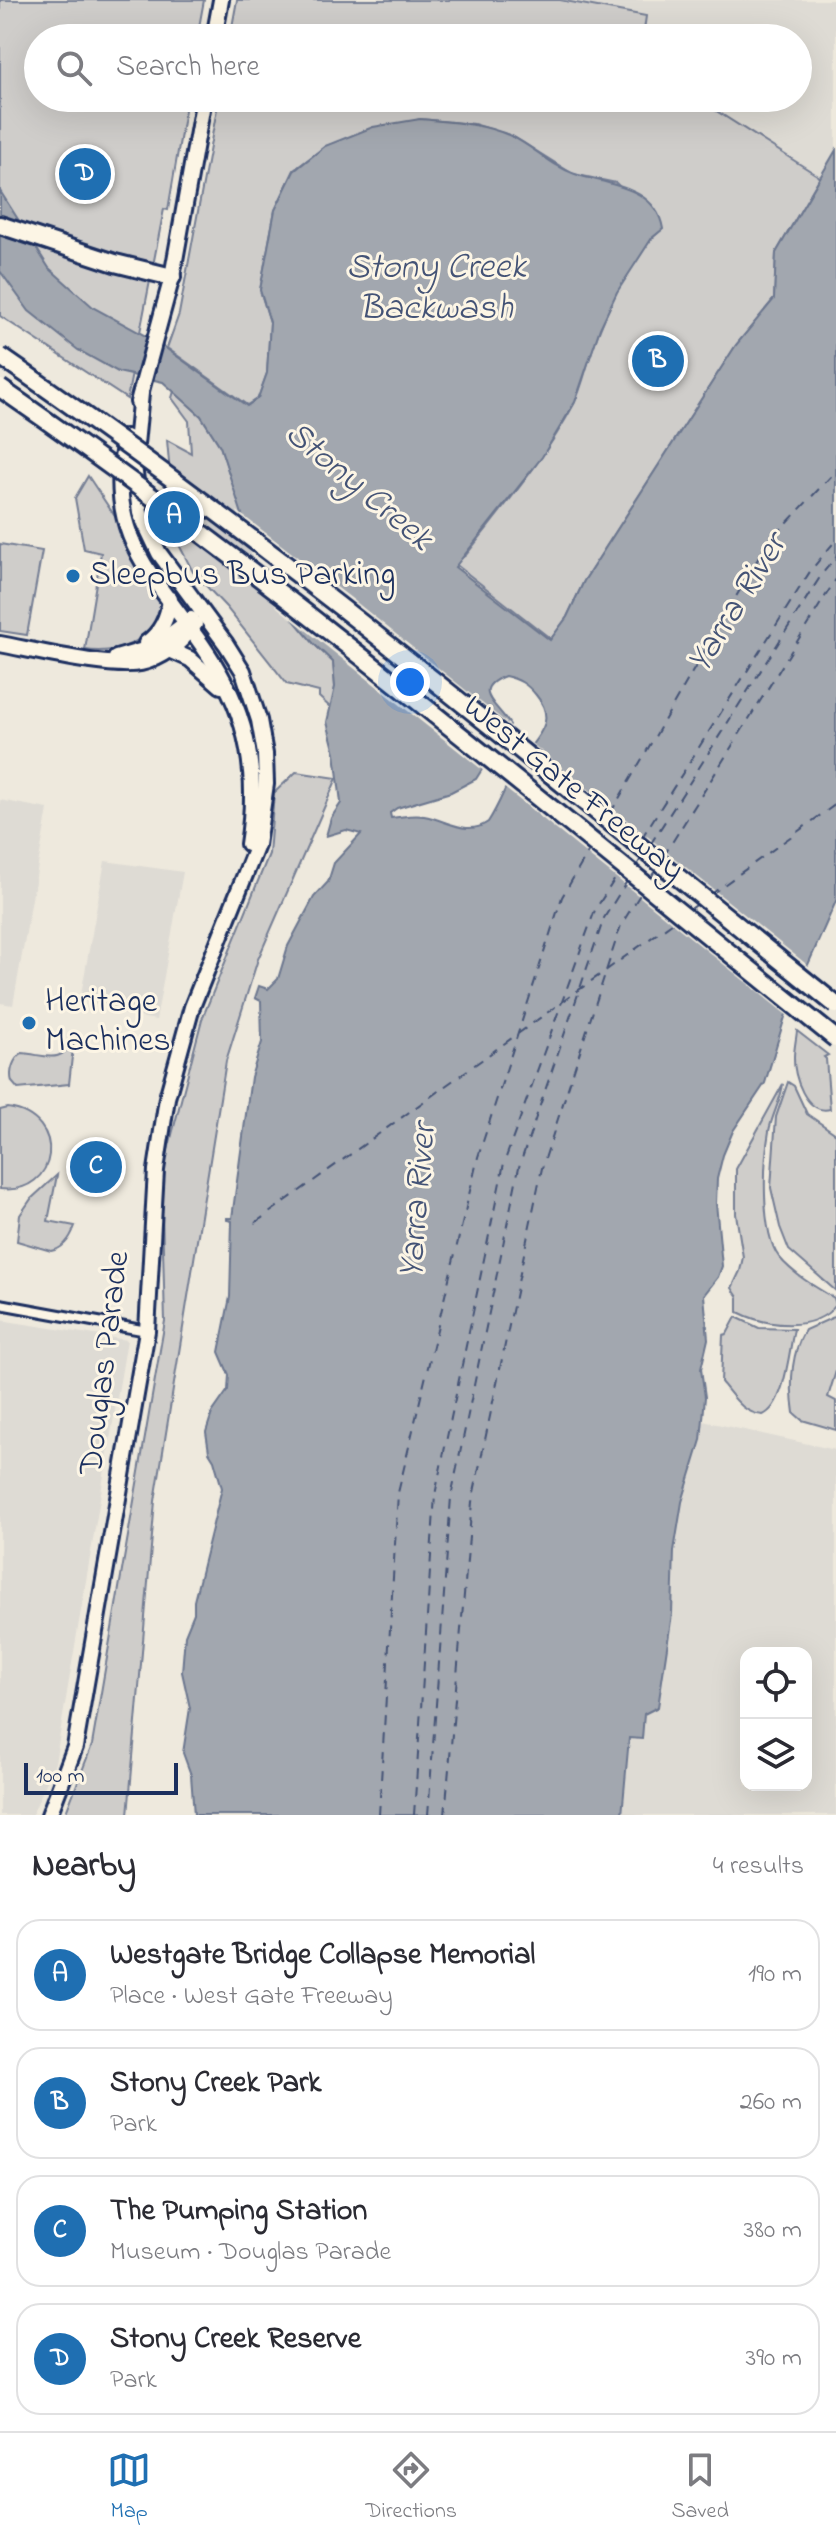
<!DOCTYPE html>
<meta charset="utf-8">
<style>
:root{--surface:#fff;--page:#f7f7f7;--text:#2b2b33;--muted:#7c7c81;--line:#e1e1e2;--accent:#1f6fb2}
body{margin:0;font-family:"Indie Flower",sans-serif;background:var(--page);color:var(--text)}
.controls{position:absolute;right:24px;bottom:24px;display:grid;overflow:hidden;border-radius:16px;box-shadow:0 8px 32px #0002}
.controls button{width:72px;height:72px;display:grid;place-items:center;padding:0;border:0;border-bottom:2px solid var(--line);background:var(--surface);color:var(--text);font:40px sans-serif}
.scale{position:absolute;left:24px;bottom:20px;width:154px;box-sizing:border-box;padding-left:8px;border:4px solid #1b2f5e;border-top:0;font-size:22px;line-height:28px;white-space:nowrap;color:#1b2f5e;-webkit-text-stroke:6px #fcf5e5;paint-order:stroke}
.you{position:absolute;left:410px;top:682px;width:28px;height:28px;margin:-20px;border:6px solid #fff;border-radius:50%;background:#1a73e8;box-shadow:0 0 0 12px #1a73e833}
.badge{display:grid;place-items:center;width:52px;height:52px;border-radius:50%;background:var(--accent);color:#fff;font-size:26px;font-weight:700}
.pin{position:absolute;translate:-50% -50%;border:4px solid #fff;box-shadow:0 2px 8px #0006}
.list{margin:0;padding:0;list-style:none}
h2{display:flex;justify-content:space-between;align-items:center;height:104px;margin:0;padding:0 32px;font-size:34px}
h2 small{font-size:26px;font-weight:400;color:var(--muted)}
.list li{display:grid;grid-template-columns:52px 1fr auto;gap:24px;align-items:center;box-sizing:border-box;height:112px;margin:0 16px 16px;padding:0 16px;border:2px solid var(--line);border-radius:24px}
.list b{display:block;font-size:30px;white-space:nowrap}
.list p{margin:0;font-size:26px;white-space:nowrap;color:var(--muted)}
.list em{font-size:26px;font-style:normal;color:var(--muted)}
.icon{flex:none;width:44px;height:44px;fill:none;stroke:currentColor;stroke-width:2;stroke-linecap:round;stroke-linejoin:round}
.map{position:relative;flex:none;width:836px;height:1815px;overflow:hidden}
.search{position:absolute;background:var(--surface);box-shadow:0 8px 32px #0002;left:24px;right:24px;top:24px;height:88px;display:flex;align-items:center;gap:20px;box-sizing:border-box;padding:0 28px;border-radius:44px;color:var(--muted);font-size:30px}
.sheet{height:616px;background:var(--surface)}
nav{display:flex;justify-content:space-around;align-items:center;box-sizing:border-box;height:112px;border-top:2px solid var(--line);background:var(--surface);font-size:22px;color:var(--muted)}
nav a{display:grid;justify-items:center;gap:4px}
nav .on{color:var(--accent)}
.map>svg:first-child{display:block}
.built{fill:#dedbd4;fill-rule:evenodd}
.green{fill:#cfcdca;stroke:#757e94;stroke-width:2}
.water{fill:#a2a7af;stroke:#6c778f;stroke-width:2;fill-rule:evenodd}
.pier{fill:#eee9dd}
.lines{fill:none;stroke-linecap:round;stroke-linejoin:round}
.ferry{stroke:#445376;stroke-width:2;stroke-dasharray:10 8;stroke-linecap:butt}
.street-casing{stroke:#1b2f5e;stroke-width:14}
.primary-casing{stroke:#1b2f5e;stroke-width:20}
.highway-casing{stroke:#1b2f5e;stroke-width:22}
.street{stroke:#fcf5e5;stroke-width:8}
.primary{stroke:#fcf5e5;stroke-width:14}
.highway{stroke:#fcf5e5;stroke-width:16}
.highway-bridge-casing{stroke:#1b2f5e;stroke-width:22;stroke-linecap:butt}
.highway-bridge{stroke:#fcf5e5;stroke-width:16}
.poi-dot{fill:#1f6fb2;stroke:#fcf5e5;stroke-width:3}
.labels{text-anchor:middle;dominant-baseline:central;stroke-width:6;stroke-linejoin:round;paint-order:stroke}
.poi-label{font-size:34px;fill:#1b2f5e;stroke:#fcf5e5;text-anchor:start}
.street-label{font-size:34px;fill:#1b2f5e;stroke:#fcf5e5}
.water-label{font-size:36px;font-style:italic;fill:#445376;stroke:#fcf5e5}
</style>
<div class="map">
<svg width="836" height="1815" viewBox="0 0 836 1815">
<rect width="100%" height="100%" fill="#eee9dd"/>
<filter id="ink" filterUnits="userSpaceOnUse"><feTurbulence type="fractalNoise" baseFrequency=".0125" numOctaves="2"/><feDisplacementMap in="SourceGraphic" scale="16" xChannelSelector="R" yChannelSelector="G"/><feConvolveMatrix kernelMatrix="1 2 1 2 8 2 1 2 1" color-interpolation-filters="sRGB"/></filter>
<g filter="url(#ink)">
<!-- built -->
<g class="built">
<polygon points="561,0 836,0 836,150 820,177 696,98 798,98 798,38 643,38 646,16"/>
<polygon points="0,800 48,809 13,1005 0,1003"/>
<polygon points="105,861 183,872 156,1020 107,1011 108,1005 80,1000"/>
<polygon points="0,1320 127,1340 55,1763 32,1815 0,1815"/>
<path d="M 703,1421 L 836,1450 L 836,1815 L 622,1815 L 630,1737 L 644,1714 L 658,1707 L 672,1614 L 674,1551 L 682,1502 L 701,1440 ZM 746,1653 L 806,1653 L 806,1785 L 746,1785 Z"/>
</g>
<!-- green -->
<g class="green">
<polygon points="0,0 204,0 197,38 38,38 38,98 187,98 168,210 164,209 127,399 0,316"/>
<polygon points="237,0 560,0 646,16 643,38 230,38"/>
<path d="M 219,98 L 696,98 L 820,177 L 776,253 L 774,299 L 736,345 L 584,581 L 567,617 L 551,639 L 454,563 L 466,555 C 504,506 545,459 574,404 C 582,388 586,368 592,351 C 606,311 629,257 662,229 L 616,183 L 573,174 L 512,136 L 474,124 L 420,119 L 326,146 L 294,170 L 275,210 L 260,290 L 270,322 L 267,373 L 258,398 L 247,405 L 167,348 L 179,314 Z"/>
<polygon points="174,391 201,416 220,446 241,508 314,644 333,662 335,687 332,709 319,697 319,692 287,684 226,607 193,572 176,539 167,440 191,453 189,421 172,398"/>
<path d="M 88,476 L 116,518 L 130,554 L 161,599 L 164,610 C 148,641 120,655 85,650 L 101,553 L 84,549 L 75,498 Z"/>
<polygon points="0,544 42,551 27,635 0,631"/>
<polygon points="296,772 337,778 258,959 226,1061 155,1501 128,1815 65,1815 92,1745 165,1321 161,1177 202,1019 269,854 274,793"/>
<path d="M 797,1031 L 828,1055 L 824,1057 L 826,1059 L 830,1109 C 806,1115 793,1076 794,1057 C 794,1049 796,1040 797,1031 Z"/>
<path d="M 74,1038 L 69,1084 L 18,1089 L 12,1082 C 9,1072 13,1059 22,1053 C 47,1055 61,1066 74,1038 Z"/>
<polygon points="788,1082 794,1086 807,1114 836,1134 836,1291 789,1250 780,1227 771,1188 776,1117"/>
<path d="M 783,1084 C 781,1100 772,1115 769,1131 C 764,1160 760,1232 779,1257 C 793,1274 815,1287 834,1298 L 836,1305 C 814,1333 765,1326 738,1312 L 738,1297 L 732,1288 L 740,1271 L 743,1257 L 736,1214 L 736,1169 Z"/>
<path d="M 8,1108 C 69,1117 59,1196 0,1189 L 0,1110 Z"/>
<path d="M 57,1175 L 48,1221 L 75,1226 C 71,1237 64,1249 51,1251 L 17,1241 L 20,1215 L 31,1199 Z"/>
<path d="M 836,1316 L 836,1371 L 828,1397 L 836,1401 L 836,1430 L 802,1420 L 794,1413 C 790,1386 791,1354 805,1330 Z"/>
<path d="M 736,1317 L 759,1328 L 794,1329 C 789,1351 785,1406 763,1415 C 742,1413 734,1397 721,1382 L 723,1335 L 727,1334 Z"/>
</g>
<!-- water -->
<path class="water" d="M 420,119 C 451,122 482,123 511,136 C 533,146 551,166 575,174 C 608,185 656,186 663,229 L 652,238 L 617,292 L 600,328 L 575,402 L 542,457 L 455,567 L 550,640 L 567,617 L 584,581 L 736,345 L 774,299 L 776,253 L 836,150 L 836,901 L 785,1017 L 765,1083 L 733,1131 L 723,1155 L 717,1179 L 716,1203 L 722,1266 L 718,1277 L 704,1295 L 708,1339 L 701,1369 L 705,1397 L 701,1440 L 682,1502 L 674,1551 L 672,1614 L 658,1707 L 644,1714 L 642,1739 L 629,1738 L 622,1815 L 194,1815 L 191,1775 L 183,1753 L 190,1708 L 182,1672 L 185,1635 L 194,1613 L 194,1601 L 222,1488 L 214,1460 L 209,1452 L 206,1432 L 212,1413 L 228,1390 L 229,1375 L 219,1352 L 230,1297 L 232,1221 L 227,1220 L 227,1218 L 232,1218 L 251,1077 L 262,1042 L 261,1001 L 255,998 L 259,986 L 268,989 L 278,979 L 288,946 L 314,897 L 328,882 L 334,863 L 361,834 L 346,830 L 326,836 L 331,818 L 341,803 L 335,753 L 327,722 L 335,687 L 333,662 L 314,644 L 265,586 L 220,446 L 201,416 L 163,382 L 118,372 L 78,350 L 29,311 L 0,271 L 0,191 L 49,268 L 94,308 L 157,342 L 247,406 L 258,398 L 267,373 L 270,322 L 260,290 L 275,210 L 294,171 L 325,146 L 373,127 ZM 505,676 C 519,679 527,684 536,695 C 561,725 530,741 517,766 C 506,784 500,804 488,822 C 467,837 447,820 424,816 C 413,814 402,817 391,818 L 390,813 L 397,808 L 451,792 L 476,779 L 510,725 C 500,706 468,690 505,676 Z"/>
<!-- pier -->
<g class="pier">
<polygon points="237,511 351,598 513,728 485,772 278,608 262,588"/>
<polygon points="530,742 810,967 789,1017 502,786 515,761"/>
</g>
<g class="lines">
<!-- ferry -->
<g class="ferry">
<polyline points="610,814 766,545 836,471"/>
<polyline points="641,839 811,570 836,540"/>
<polyline points="650,845 822,574 836,557"/>
<polyline points="663,857 836,579"/>
<polyline points="635,869 642,857"/>
<polyline points="649,881 656,869"/>
<polyline points="710,895 836,804"/>
<polyline points="688,911 699,903"/>
<polyline points="255,1223 676,920"/>
<polyline points="379,1815 398,1493 478,1157 562,897 589,851"/>
<polyline points="414,1815 435,1495 504,1163 595,910 620,871"/>
<polyline points="428,1815 451,1497 519,1167 604,918 627,881"/>
<polyline points="445,1815 472,1502 542,1168 621,925 641,893"/>
</g>
<defs>
<polyline id="street" points="0,1304 147,1331"/>
<g id="primary">
<polyline points="214,38 221,0"/>
<polyline points="138,402 172,277 204,98"/>
<path d="M 126,437 C 98,553 178,592 225,683 C 252,734 257,788 248,844"/>
<path d="M 146,643 C 161,633 168,617 170,599"/>
<path d="M 0,644 C 33,650 111,669 141,663 C 164,658 182,642 195,624"/>
<polyline points="170,650 190,659 221,686"/>
<polyline points="116,658 154,647 191,619"/>
<polyline points="49,1815 75,1747 147,1331 156,1170 167,1098 192,1007 257,845 266,784 265,754 259,720 243,671 226,644 159,553 140,513 134,465 141,393"/>
</g>
<polyline id="highway" points="0,225 115,263 172,277"/>
</defs>
<!-- street casing -->
<use href="#street" class="street-casing"/>
<!-- primary casing -->
<use href="#primary" class="primary-casing"/>
<!-- highway casing -->
<use href="#highway" class="highway-casing"/>
<!-- street -->
<use href="#street" class="street"/>
<!-- primary -->
<use href="#primary" class="primary"/>
<!-- highway -->
<use href="#highway" class="highway"/>
<defs>
<g id="highway-bridge">
<path d="M 0,356 C 291,556 561,784 836,1005"/>
<path d="M 0,388 C 291,589 561,818 836,1039"/>
</g>
</defs>
<!-- highway-bridge casing -->
<use href="#highway-bridge" class="highway-bridge-casing"/>
<!-- highway-bridge -->
<use href="#highway-bridge" class="highway-bridge"/>
</g>
</g>
<!-- markers -->
<g class="poi-dot">
<circle cx="73" cy="576" r="8"/>
<circle cx="29" cy="1023" r="8"/>
</g>
<g class="labels">
<!-- poi labels -->
<g class="poi-label">
<text x="89" y="576">Sleepbus Bus Parking</text>
<text x="45" y="1003">Heritage<tspan x="45" dy="39">Machines</tspan></text>
</g>
<!-- street labels -->
<g class="street-label">
<text transform="translate(573 789) rotate(39)">West Gate Freeway</text>
<text transform="translate(106 1363) rotate(-83)">Douglas Parade</text>
</g>
<!-- water labels -->
<g class="water-label">
<text x="436" y="268">Stony Creek<tspan x="436" dy="41">Backwash</tspan></text>
<text transform="translate(358 487) rotate(40)">Stony Creek</text>
<text transform="translate(738 604) rotate(-58)">Yarra River</text>
<text transform="translate(419 1201) rotate(-85)">Yarra River</text>
</g>
</g>
</svg>
<div class="controls">
<button><svg class="icon" aria-label="locate" viewBox="0 0 24 24"><circle cx="12" cy="12" r="6"/><path d="M12 2v4M12 18v4M2 12h4M18 12h4"/></svg></button>
<button><svg class="icon" aria-label="layers" viewBox="0 0 24 24"><path d="M12 4l9 5-9 5-9-5zM3 14l9 5 9-5"/></svg></button>
</div>
<div class="scale">100 m</div>
<div class="you"></div>
<div class="pin badge" style="left:174px;top:517px">A</div>
<div class="pin badge" style="left:658px;top:361px">B</div>
<div class="pin badge" style="left:96px;top:1167px">C</div>
<div class="pin badge" style="left:85px;top:174px">D</div>
<div class="search"><svg class="icon" aria-label="search" viewBox="0 0 24 24"><circle cx="10" cy="10" r="6"/><path d="M15 15l6 6"/></svg>Search here</div>
</div>
<section class="sheet">
<h2>Nearby<small>4 results</small></h2>
<ul class="list">
<li><span class="badge">A</span><div><b>Westgate Bridge Collapse Memorial</b><p>Place · West Gate Freeway</p></div><em>190 m</em></li>
<li><span class="badge">B</span><div><b>Stony Creek Park</b><p>Park</p></div><em>260 m</em></li>
<li><span class="badge">C</span><div><b>The Pumping Station</b><p>Museum · Douglas Parade</p></div><em>380 m</em></li>
<li><span class="badge">D</span><div><b>Stony Creek Reserve</b><p>Park</p></div><em>390 m</em></li>
</ul>
</section>
<nav>
<a class="on"><svg class="icon" aria-label="map" viewBox="0 0 24 24"><path d="M3 6l6-2 6 2 6-2v14l-6 2-6-2-6 2zM9 4v14M15 6v14"/></svg>Map</a>
<a><svg class="icon" aria-label="directions" viewBox="0 0 24 24"><path d="M12 3l9 9-9 9-9-9zM9 14v-3h6M13 9l2 2-2 2"/></svg>Directions</a>
<a><svg class="icon" aria-label="saved" viewBox="0 0 24 24"><path d="M7 4h10v16l-5-4-5 4z"/></svg>Saved</a>
</nav>
